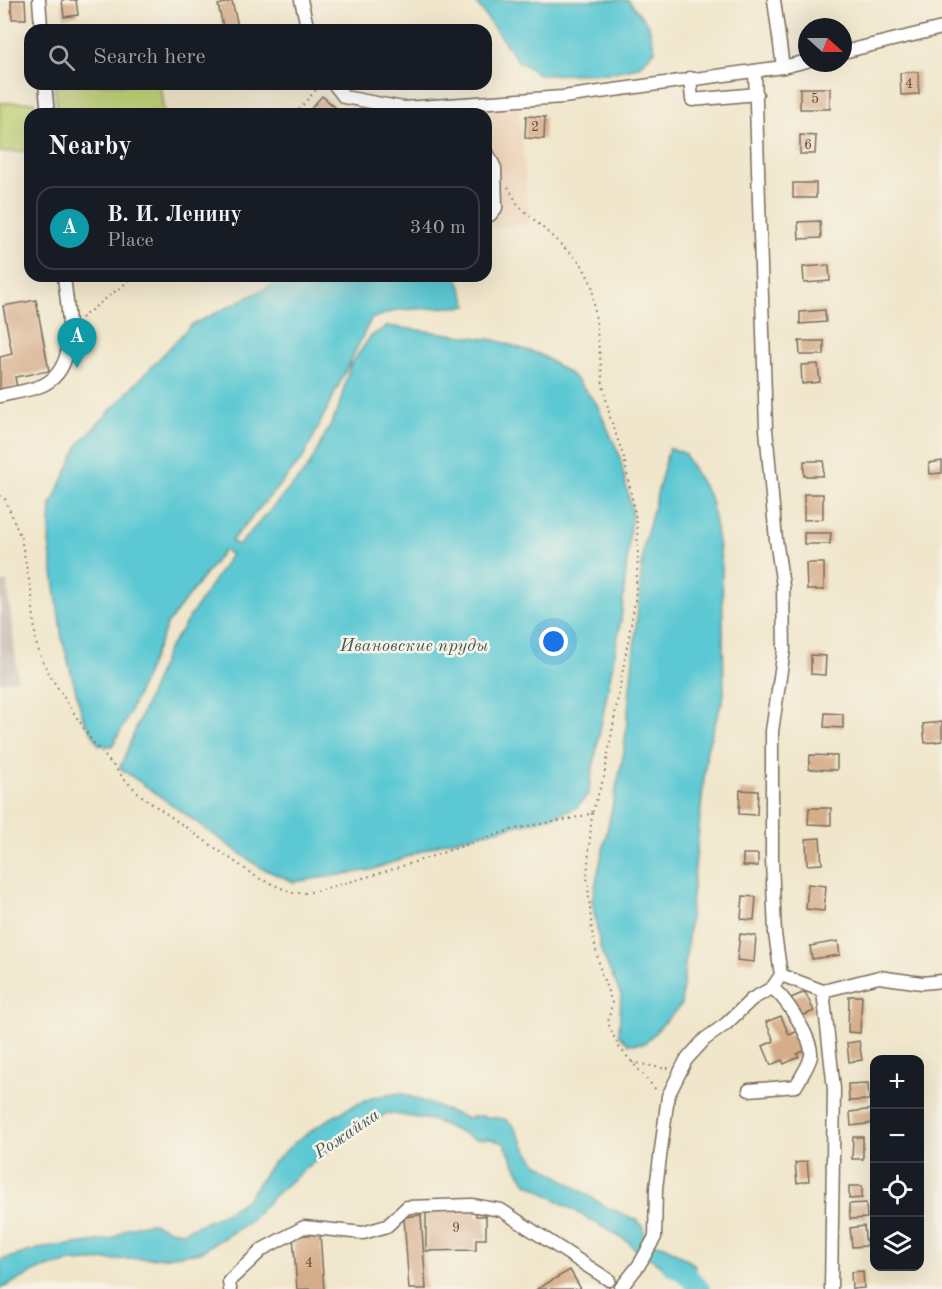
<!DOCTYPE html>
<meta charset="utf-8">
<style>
:root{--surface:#171b24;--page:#242831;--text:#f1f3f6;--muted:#9ea1a6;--line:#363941;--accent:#ea580c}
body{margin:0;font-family:"Old Standard TT",serif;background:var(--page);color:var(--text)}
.controls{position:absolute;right:18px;bottom:18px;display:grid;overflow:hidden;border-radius:12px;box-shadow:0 6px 24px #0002}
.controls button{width:54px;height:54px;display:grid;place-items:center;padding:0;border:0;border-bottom:2px solid var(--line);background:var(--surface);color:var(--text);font:30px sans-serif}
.compass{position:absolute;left:798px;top:18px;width:54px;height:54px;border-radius:50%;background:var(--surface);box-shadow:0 6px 24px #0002;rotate:111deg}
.you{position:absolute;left:554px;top:642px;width:21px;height:21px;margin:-15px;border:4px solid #fff;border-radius:50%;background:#1a73e8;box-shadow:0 0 0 9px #1a73e833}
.badge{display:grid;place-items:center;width:39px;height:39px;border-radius:50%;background:var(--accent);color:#fff;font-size:20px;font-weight:700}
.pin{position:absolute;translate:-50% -50px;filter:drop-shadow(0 2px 3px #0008)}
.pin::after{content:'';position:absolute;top:32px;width:21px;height:18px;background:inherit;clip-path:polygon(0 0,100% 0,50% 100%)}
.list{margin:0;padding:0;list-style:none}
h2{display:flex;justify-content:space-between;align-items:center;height:78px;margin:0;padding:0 24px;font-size:26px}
h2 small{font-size:20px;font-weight:400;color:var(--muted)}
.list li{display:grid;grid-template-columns:39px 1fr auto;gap:18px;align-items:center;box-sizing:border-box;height:84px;margin:0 12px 12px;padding:0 12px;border:2px solid var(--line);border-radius:18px}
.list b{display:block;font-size:22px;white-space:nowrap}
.list p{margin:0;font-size:20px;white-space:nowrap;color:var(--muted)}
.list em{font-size:20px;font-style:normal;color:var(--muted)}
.icon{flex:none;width:33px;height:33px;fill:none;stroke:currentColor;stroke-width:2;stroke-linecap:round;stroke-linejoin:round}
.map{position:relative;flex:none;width:942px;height:1289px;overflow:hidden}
.search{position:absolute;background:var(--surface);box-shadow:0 6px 24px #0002;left:24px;top:24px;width:468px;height:66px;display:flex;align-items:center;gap:15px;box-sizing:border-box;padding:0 21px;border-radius:18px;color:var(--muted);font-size:22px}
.panel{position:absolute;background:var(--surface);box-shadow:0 6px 24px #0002;left:24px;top:108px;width:468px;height:174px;border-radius:18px}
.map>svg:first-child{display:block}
.built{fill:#eed6bb}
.industrial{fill:#ccc2b9}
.green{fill:#bfd073;stroke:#7d7d48;stroke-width:1.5}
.water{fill:#5cc8d3;stroke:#4c7978;stroke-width:1.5}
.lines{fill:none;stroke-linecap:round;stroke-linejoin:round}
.river{stroke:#5cc8d3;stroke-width:20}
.building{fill:#d6ad8a}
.minor-casing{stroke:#7a6c5b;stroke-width:15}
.path{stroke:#7a6c5b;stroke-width:2;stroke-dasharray:1.5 4.5;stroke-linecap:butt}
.minor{stroke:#fff;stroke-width:12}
.labels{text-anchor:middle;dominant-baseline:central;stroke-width:5;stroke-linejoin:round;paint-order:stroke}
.number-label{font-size:14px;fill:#624b39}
.water-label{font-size:18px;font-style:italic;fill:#455954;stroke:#f7f3e8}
</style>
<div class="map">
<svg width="942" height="1289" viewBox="0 0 942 1289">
<rect width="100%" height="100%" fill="#f7f3e8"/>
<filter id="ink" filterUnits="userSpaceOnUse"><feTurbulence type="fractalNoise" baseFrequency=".0167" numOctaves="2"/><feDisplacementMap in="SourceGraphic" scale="12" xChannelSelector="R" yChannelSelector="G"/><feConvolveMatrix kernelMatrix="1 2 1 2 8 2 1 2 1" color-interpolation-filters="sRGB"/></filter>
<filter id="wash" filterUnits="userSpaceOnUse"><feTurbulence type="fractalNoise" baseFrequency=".008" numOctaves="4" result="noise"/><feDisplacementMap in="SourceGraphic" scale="24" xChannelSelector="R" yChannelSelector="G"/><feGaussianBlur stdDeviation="1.35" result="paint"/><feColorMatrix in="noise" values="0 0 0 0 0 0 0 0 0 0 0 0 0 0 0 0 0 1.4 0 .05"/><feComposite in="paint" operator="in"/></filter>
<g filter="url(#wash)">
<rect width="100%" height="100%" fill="#f0e6cb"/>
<!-- built -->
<polygon class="built" points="518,105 530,224 486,229 486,114 423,114"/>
<!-- industrial -->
<polygon class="industrial" points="0,582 7,582 18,679 0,682"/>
<!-- green -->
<g class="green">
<polygon points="54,84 160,84 164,114 58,114"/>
<polygon points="34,102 34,114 30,114 30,151 0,152 0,103"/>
</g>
<!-- water -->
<g class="water">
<polygon points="474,0 628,0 648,24 655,50 638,67 609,73 540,75 518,61"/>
<polygon points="291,276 455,276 457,277 468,306 397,310 371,319 303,458 231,541 239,545 308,468 338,410 350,366 370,337 387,326 495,340 541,355 573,376 596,403 619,454 632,511 621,620 588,794 577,807 552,817 445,842 372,870 294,882 261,868 120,768 167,651 231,555 224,550 168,623 125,723 112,746 99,745 83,718 62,638 49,543 51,505 80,443 191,325"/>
<polygon points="669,448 684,453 711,500 722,566 724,695 707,749 681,1005 645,1043 629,1044 619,1035 621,995 601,951 592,901 624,752 644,545"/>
<polygon points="401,1093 466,1118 480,1116 505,1119 514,1127 527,1150 536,1162 606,1207 637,1220 643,1227 645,1236 655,1244 665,1246 694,1264 696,1272 689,1283 676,1278 652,1259 640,1254 627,1241 527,1183 520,1174 504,1143 490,1139 475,1139 432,1120 387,1113 344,1139 313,1162 275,1195 248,1223 200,1252 166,1257 71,1262 38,1270 0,1289 1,1260 38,1249 112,1239 126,1229 143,1224 153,1223 170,1230 182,1232 218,1217 242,1203 250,1195 271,1165 294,1143 324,1122 351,1107 374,1097"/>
</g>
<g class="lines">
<!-- river -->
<polyline class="river" points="671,1265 686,1274 700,1289"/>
</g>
<g id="blocks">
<!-- building -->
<g class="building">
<polygon points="11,0 25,0 26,19 12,19"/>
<polygon points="62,0 76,0 78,15 64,17"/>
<polygon points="232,1 239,30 224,30 218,5"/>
<polygon points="918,72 919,94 901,95 900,73"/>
<rect x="800" y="88" width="30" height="21"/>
<polygon points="322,96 336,108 331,114 306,114"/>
<polygon points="526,116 545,117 544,139 525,138"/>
<polygon points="800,135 816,136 815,154 800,154"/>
<rect x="793" y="183" width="23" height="15"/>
<polygon points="820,221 821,238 799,239 798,222"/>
<polygon points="829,265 830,281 804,283 803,267"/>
<polygon points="36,300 49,371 15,377 17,387 0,390 0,357 12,354 3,306"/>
<polygon points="825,310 826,322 800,324 800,312"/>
<polygon points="799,341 824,341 824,355 800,355"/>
<polygon points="818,364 820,382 802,384 801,365"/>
<polygon points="804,461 824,461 823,476 804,476"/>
<polygon points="942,461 942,473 930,474 929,463"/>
<polygon points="804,494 823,494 823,519 804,520"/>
<polygon points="804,533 831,533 830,544 804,544"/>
<polygon points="806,563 824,563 824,590 807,590"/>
<polygon points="811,655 826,656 825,675 811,674"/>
<polygon points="825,713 843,714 843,728 824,727"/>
<polygon points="942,722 942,741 925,743 923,724"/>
<polygon points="810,755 837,756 837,770 809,769"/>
<polygon points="740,790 758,791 757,815 739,814"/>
<polygon points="809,808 831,808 831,825 808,824"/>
<polygon points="820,838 822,864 807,865 806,839"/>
<rect x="743" y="854" width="15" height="12"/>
<polygon points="808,884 826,886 824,911 806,909"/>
<polygon points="743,896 756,897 754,920 741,919"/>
<polygon points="740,934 756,936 754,962 737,960"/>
<polygon points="838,941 840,955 812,959 810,946"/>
<polygon points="805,992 814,1011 800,1017 791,998"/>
<polygon points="849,996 862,996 860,1033 848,1032"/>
<polygon points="781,1016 789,1035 800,1030 808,1049 797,1054 799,1057 784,1064 782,1060 771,1065 763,1046 774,1041 766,1022"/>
<polygon points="859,1041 862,1060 849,1062 847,1043"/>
<polygon points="868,1083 869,1100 849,1101 848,1084"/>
<polygon points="874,1109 874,1123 851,1126 850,1112"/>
<polygon points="853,1137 863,1137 863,1159 852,1159"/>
<polygon points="807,1161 809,1181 797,1183 795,1163"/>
<polygon points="849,1186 862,1186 862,1198 849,1199"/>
<polygon points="866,1203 867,1218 850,1219 849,1204"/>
<polygon points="475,1210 476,1216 486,1216 486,1239 476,1239 476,1250 426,1251 426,1211"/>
<polygon points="421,1215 426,1289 409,1289 404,1217"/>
<polygon points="864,1226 866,1246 852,1247 850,1228"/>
<polygon points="320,1234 324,1289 297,1289 293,1236"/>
<polygon points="570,1270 581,1289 537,1289"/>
<polygon points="863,1271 864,1288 852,1289 851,1272"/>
</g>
</g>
</g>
<g filter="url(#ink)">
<use href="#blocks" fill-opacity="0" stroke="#7a6c5b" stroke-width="1.5"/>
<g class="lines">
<defs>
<g id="minor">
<polyline points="39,0 41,26"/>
<polyline points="301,0 308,30"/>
<polyline points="774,0 783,67"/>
<polyline points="843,52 942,28"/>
<polyline points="690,78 692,100 757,94"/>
<polyline points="45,84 48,114"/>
<polyline points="334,84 344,97 403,108 563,97 783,67 807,61"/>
<polyline points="486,150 495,168 496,208 490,215 486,215"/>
<path d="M 0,396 C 12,393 34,390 45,384 C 81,364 67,309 64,276"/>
<polyline points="781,975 823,991 834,1089 831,1289"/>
<polyline points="823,991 879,977 922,983 942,981"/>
<path d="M 749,1090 L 796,1086 C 800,1078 809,1066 811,1056 C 813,1039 785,997 772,988"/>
<polyline points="230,1289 229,1281 263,1249 304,1227 363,1233 387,1226 407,1207 471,1205 501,1210 609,1280"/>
<polyline points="620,1289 639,1265 655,1237 656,1188 668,1096 686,1060 705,1039 726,1024 752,999 772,988 781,975 775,934 772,859 772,731 784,650 783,586 776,540 766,429 755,71"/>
</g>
</defs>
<!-- minor casing -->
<use href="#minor" class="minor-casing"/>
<!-- path -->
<g class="path">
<polyline points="295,114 321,84"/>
<polyline points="490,141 490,114"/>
<polyline points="81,318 135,276"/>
<path d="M 0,495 L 5,499 L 21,538 L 32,596 L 36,643 L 42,660 L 52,679 L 92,741 L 128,783 L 144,798 L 258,878 L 293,893 L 306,893 C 372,878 435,855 498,834 C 529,823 562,823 592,813 L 604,777 L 635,601 L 638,557 L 637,524 L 624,458 L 610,417 L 603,385 L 592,285 L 581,263 L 518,205 L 507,185"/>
<polyline points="592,813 587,875 592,932 601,972 612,1003 608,1023 618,1046 658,1092"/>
<polyline points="632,1062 666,1069 670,1067"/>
</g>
<!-- minor -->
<use href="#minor" class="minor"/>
</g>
</g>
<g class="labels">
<!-- number labels -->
<g class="number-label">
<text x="909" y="84">4</text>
<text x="815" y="99">5</text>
<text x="535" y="127">2</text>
<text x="808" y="145">6</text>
<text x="456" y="1228">9</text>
<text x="309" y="1263">4</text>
</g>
<!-- water labels -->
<g class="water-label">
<text x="414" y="646">Ивановские пруды</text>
<text transform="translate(347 1134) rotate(-34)">Рожайка</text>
</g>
</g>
</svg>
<div class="controls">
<button>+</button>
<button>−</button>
<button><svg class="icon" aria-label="locate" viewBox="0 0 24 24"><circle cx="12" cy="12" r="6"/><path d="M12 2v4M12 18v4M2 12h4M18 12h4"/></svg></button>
<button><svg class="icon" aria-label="layers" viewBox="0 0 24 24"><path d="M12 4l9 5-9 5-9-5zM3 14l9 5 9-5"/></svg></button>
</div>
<svg class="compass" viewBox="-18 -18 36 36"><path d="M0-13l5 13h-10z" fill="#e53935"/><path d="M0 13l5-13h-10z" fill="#9ea1a6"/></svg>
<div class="you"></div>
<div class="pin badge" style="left:77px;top:368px;background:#0f9aa8">A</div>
<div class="search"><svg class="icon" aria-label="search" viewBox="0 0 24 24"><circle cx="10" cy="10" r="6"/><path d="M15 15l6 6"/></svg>Search here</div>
<section class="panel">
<h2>Nearby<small></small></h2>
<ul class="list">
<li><span class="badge" style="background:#0f9aa8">A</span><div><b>В. И. Ленину</b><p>Place</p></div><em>340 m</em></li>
</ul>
</section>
</div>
